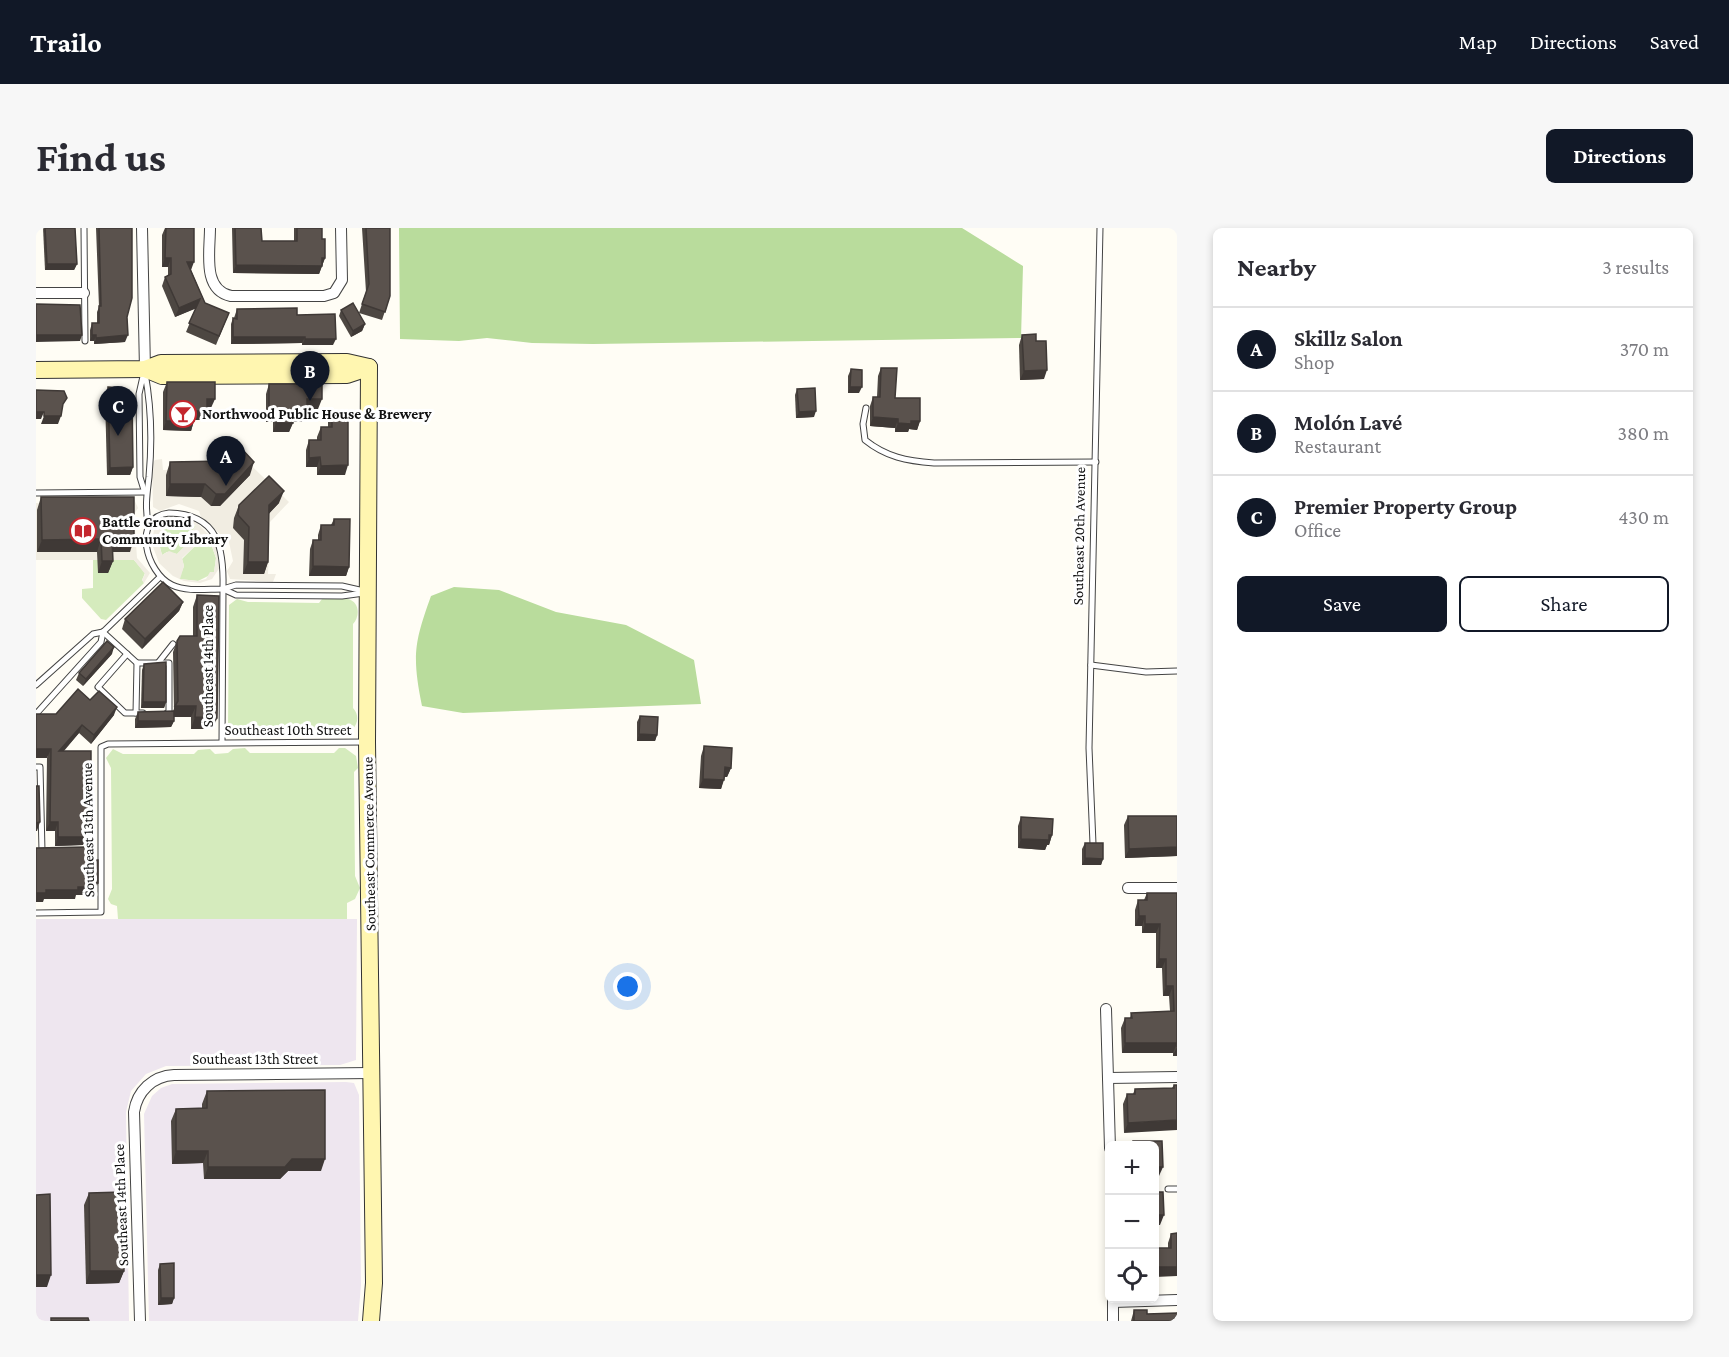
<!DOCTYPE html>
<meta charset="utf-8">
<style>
:root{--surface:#fff;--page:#f7f7f7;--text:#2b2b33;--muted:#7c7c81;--line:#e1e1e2;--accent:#111827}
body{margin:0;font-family:"Crimson Pro",serif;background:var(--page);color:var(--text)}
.controls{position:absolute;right:18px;bottom:18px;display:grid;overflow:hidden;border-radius:9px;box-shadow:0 3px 9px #0003}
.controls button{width:54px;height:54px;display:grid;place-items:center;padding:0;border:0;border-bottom:2px solid var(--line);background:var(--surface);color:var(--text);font:30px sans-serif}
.you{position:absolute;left:592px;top:759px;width:21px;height:21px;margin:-15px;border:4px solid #fff;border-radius:50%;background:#1a73e8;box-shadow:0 0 0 9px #1a73e833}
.badge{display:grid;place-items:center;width:39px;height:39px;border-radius:50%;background:var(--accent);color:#fff;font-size:20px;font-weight:700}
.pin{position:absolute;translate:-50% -50px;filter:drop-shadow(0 2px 3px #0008)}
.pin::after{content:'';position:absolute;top:32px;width:21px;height:18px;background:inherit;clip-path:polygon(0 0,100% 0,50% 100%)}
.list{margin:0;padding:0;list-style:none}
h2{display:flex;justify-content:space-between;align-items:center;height:78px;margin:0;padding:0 24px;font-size:26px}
h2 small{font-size:20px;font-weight:400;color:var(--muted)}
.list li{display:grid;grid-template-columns:39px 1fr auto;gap:18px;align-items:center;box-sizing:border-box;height:84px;padding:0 24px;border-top:2px solid var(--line)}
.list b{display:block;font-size:22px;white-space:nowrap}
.list p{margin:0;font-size:20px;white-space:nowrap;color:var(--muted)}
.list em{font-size:20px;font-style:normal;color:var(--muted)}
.actions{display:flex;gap:12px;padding:18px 24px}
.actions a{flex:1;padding:14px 0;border:2px solid var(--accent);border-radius:9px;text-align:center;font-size:21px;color:var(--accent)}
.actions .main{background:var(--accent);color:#fff}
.icon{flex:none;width:33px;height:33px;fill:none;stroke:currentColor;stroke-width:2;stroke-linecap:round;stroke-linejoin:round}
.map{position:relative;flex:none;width:1141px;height:1093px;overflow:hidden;border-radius:9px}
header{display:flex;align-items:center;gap:36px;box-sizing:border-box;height:84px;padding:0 30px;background:var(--accent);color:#fff}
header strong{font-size:28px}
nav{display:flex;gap:33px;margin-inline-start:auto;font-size:21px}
.intro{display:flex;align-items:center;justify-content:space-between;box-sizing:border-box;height:144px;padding:0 36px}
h1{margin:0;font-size:42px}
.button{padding:15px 27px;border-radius:9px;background:var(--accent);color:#fff;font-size:21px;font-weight:700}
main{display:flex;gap:36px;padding:0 36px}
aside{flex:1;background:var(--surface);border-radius:9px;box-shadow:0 3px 9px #0003}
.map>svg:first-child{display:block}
.industrial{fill:#eee6ef}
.green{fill:#d5ebbd}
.forest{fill:#b9dc9c}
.plaza{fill:#f1ede2;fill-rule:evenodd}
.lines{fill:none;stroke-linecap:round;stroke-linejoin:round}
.lane-casing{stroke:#444;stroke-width:7}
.street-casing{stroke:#444;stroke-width:12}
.secondary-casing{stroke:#333;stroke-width:18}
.lane{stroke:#fff;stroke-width:5}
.street{stroke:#fff;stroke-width:10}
.secondary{stroke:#fff6b0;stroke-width:16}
.wall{fill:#4d4742}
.shaded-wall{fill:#3f3936}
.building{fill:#5a524d;stroke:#3f3936;stroke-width:1.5}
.labels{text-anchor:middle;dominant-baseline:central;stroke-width:6;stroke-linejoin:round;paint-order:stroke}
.poi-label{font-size:15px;font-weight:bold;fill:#111;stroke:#fff;text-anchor:start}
.street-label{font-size:15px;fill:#111;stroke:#fff}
</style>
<header>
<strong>Trailo</strong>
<nav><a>Map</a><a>Directions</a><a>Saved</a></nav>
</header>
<div class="intro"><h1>Find us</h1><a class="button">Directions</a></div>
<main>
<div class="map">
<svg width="1141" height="1093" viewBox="0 0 1141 1093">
<rect width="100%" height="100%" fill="#fffdf5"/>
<!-- industrial -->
<g class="industrial">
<polygon points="0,691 321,691 320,832 304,837 130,838 110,846 95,863 90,884 93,1093 0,1093"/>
<polygon points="310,854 318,855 323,867 325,1057 322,1093 113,1093 108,886 116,868 125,860 136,856"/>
</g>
<!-- green -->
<g class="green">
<polygon points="139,291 160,298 153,307 153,314 141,326 131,324 126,327 122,311 126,309 128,297 133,292"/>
<polygon points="174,313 180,330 178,345 162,353 143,351 148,338 146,331 158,319 165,319"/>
<polygon points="57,332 98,332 109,345 106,352 108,355 70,392 65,391 46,370 46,361 57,360"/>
<path d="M 201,371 L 212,374 L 283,375 L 286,371 C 294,371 305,369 312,371 C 324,374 324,389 317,396 L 317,480 C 327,491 318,505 305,507 L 200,508 L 192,500 L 193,377 Z"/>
<polygon points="209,520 214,525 298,525 303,520 309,520 320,528 322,540 318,544 319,648 324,660 319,671 311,675 311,691 82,691 81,678 75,676 72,671 76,661 75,540 70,530 77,521 87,526 158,526 162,522 174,521 179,526 192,525 197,521"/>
</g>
<!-- forest -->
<g class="forest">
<polygon points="363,0 926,0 987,38 985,110 557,116 496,115 451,110 423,113 364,111"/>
<path d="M 418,359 L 463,362 L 520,384 L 590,397 L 658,432 L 665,476 L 427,485 L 386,478 C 376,428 378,415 395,368 Z"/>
</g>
<!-- plaza -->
<g class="plaza">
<path d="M 196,223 L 201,224 L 253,274 L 234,294 L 232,346 L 240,346 L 237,354 L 194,351 L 191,343 L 197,333 L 193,314 L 165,289 L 163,283 L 143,276 L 124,283 L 117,279 L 116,237 L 119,232 L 126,231 L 127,242 L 181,241 ZM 213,247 L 175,278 L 165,269 L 130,268 ZM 229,290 L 228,346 L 207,346 L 208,312 L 198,300 Z"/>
<path d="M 98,271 L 102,280 L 98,286 L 101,330 L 114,345 L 108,355 L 106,352 L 109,346 L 98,332 L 0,332 L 0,275 L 75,275 ZM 93,281 L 93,324 L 1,324 Z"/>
<path d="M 137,288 L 159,293 L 178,312 L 184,339 L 176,351 L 164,355 L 148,353 L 137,348 L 123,335 L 116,316 L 118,301 L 126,290 ZM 139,291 L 160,298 L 153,307 L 153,314 L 141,326 L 133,323 L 126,327 L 122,312 L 128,305 L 128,298 L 133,296 L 134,292 ZM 174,313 L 180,330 L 178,344 L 174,344 L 170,351 L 162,353 L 144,351 L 148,338 L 146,330 L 158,319 L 165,319 Z"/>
</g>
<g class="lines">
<defs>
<g id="lane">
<polyline points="48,0 49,113"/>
<polyline points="108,144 103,166 104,249 108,262"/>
<path d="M 109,145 C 115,177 116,216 113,249 C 111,266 109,277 112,295"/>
<path d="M 830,180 L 827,196 L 829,212 C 850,229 871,233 898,235 L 1060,234"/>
<polyline points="0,265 109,264"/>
<path d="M 133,285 C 183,286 188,321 187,361 C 170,361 151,364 136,357 C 110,345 95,289 133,285 Z"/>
<polyline points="187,361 200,357 306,358 328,363"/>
<polyline points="187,361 200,367 306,368 328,365"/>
<polyline points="67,404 101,435 100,485"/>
<polyline points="91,426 62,459 89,485 107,485"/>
<polyline points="101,435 133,435 133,485 131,485"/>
<polyline points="122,435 137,416"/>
<polyline points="1055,437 1110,444 1141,443"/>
<polyline points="0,457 57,406 67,404"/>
<polyline points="0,486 65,414 67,404 124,349"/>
<polyline points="186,514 187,361"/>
<polyline points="0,539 4,539 6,623"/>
<polyline points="1057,616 1053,520 1064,0"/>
<polyline points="0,685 65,684 65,519 72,516 330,514"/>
<polyline points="1132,961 1141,961"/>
</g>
<g id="street">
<polyline points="106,0 109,141"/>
<path d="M 174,0 C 174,24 166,62 195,68 L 288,68 L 298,65 L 306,52 L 305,0"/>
<polyline points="0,65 48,65"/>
<polyline points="1092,660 1141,660"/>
<polyline points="1070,781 1074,920"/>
<polyline points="1072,850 1141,849"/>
<polyline points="1077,1074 1141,1072"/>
<path d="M 104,1093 L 98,884 C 101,863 117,848 138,847 L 335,845"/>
<polyline points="1077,1093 1077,1070"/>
</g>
<g id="secondary">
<polyline points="333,139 331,514 338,1055 335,1093"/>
<polyline points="109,141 126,148 311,147 332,140"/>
<polyline points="0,142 109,141 125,135 311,134 333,139"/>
</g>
</defs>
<!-- lane casing -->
<use href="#lane" class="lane-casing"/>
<!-- street casing -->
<use href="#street" class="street-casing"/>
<!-- secondary casing -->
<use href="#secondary" class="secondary-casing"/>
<!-- lane -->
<use href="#lane" class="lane"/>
<!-- street -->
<use href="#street" class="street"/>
<!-- secondary -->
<use href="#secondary" class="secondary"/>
</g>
<!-- wall -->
<g class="wall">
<polygon points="7,0 39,0 41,36 38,42 9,42"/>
<polygon points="60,0 96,0 89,114 58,116 58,113 54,113 54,102 56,95 61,95 61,84 63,79"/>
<polygon points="129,0 158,0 155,42 169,75 193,85 180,117 150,104 160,80 139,89 126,58 129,49 132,48 132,39 126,39 126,7"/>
<polygon points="196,0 225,0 226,13 258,13 258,0 286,0 286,11 289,30 283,46 197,45"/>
<polygon points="326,0 354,0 354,68 346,92 323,85 330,64"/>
<polygon points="201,81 261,87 297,117 266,117 266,115 195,116 195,96 197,90 198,90"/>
<polygon points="305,82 329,96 326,103 315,109 303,88"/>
<polygon points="986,107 1000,113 1008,151 984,152 983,117"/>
<polygon points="845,140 859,170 884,193 881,202 873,201 872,204 859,204 859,200 834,198 834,178 837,169 841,169 842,148"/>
<polygon points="815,141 823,165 812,165 812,148"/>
<polygon points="131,154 175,180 171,180 168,192 158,192 155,203 127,202 127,164"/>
<polygon points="233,156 282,181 271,181 268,194 257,194 253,204 237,204 237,194 230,194 230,166"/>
<polygon points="72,159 97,239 94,247 71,247 69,167"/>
<polygon points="761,161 778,189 760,190 759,167"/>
<polygon points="296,183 309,247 281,247 281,239 270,239 270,222 273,212 281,212 281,209 285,199 292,199 292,193"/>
<polygon points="134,234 214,247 184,278 175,278 165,269 130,268 130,247"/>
<polygon points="5,269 94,324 76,324 77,333 72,345 62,345 61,324 1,324 1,282"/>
<polygon points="243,275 233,285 232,334 228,346 207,346 208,312 197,300 198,290 203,277"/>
<polygon points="298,291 313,339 310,348 273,348 274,321 277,312 282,312 282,307 285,297 295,297"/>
<polygon points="161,367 181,490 177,501 155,501 155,489 138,489 138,493 135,499 99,500 99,491 102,484 138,483 137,424 141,413 157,408 157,379"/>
<polygon points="147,374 143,383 106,421 86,401 89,391"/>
<polygon points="76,426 47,458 40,452 43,445"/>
<polygon points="108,436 130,474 128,480 105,480 106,442"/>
<polygon points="54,472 78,487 55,516 43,505 28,523 55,595 51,604 50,603 47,617 19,618 19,603 10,603 11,530 20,486"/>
<polygon points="604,488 621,507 619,513 601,513 601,494"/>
<polygon points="668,518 695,540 691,549 688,549 685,561 663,560 665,528"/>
<polygon points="1092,588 1141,588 1141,628 1089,630 1088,597"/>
<polygon points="985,589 1016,607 1013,617 1011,617 1009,622 982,620 982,598"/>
<polygon points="1049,615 1067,631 1065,637 1046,637 1046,621"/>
<polygon points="1111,665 1141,665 1141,828 1137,828 1137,825 1086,825 1085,800 1089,790 1094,790 1095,785 1134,783 1133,768 1127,768 1126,740 1120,740 1120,705 1106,705 1106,698 1099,698 1099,682 1102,672 1108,672"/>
<polygon points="1138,857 1141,857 1088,905 1087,876 1091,866 1097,866 1099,861 1136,860"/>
<polygon points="171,863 285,943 252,943 244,951 168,951 167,935 136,936 135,893 140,881 166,880 166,876"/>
<polygon points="53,965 88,1043 83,1055 50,1056 48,977"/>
<polygon points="1135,1006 1141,1048 1132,1020 1132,1015"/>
<polygon points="124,1036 138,1070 136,1076 122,1077 122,1042"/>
<polygon points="1098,1082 1111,1086 1140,1085 1141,1084 1141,1093 1095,1093"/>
</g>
<!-- shaded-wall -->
<g class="shaded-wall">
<polygon points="129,30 135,30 132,39 126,39"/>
<polygon points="289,30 283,46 197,45 200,37"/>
<polygon points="151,34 158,34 155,42"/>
<polygon points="11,36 41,36 38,42 9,42"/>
<polygon points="164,71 161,80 139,89 143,80"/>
<polygon points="329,96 326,103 315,109 317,103"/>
<polygon points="0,107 46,107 44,113 0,114"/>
<polygon points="56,107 60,107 58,113 54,113"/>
<polygon points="92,107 89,114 58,116 60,110"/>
<polygon points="197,109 269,109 266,115 195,116"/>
<polygon points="269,111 300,111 297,117 266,117"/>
<polygon points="1011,142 1008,151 984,152 988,143"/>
<polygon points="814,159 826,159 823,165 812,165"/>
<polygon points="171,171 179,171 175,180 168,180"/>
<polygon points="271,171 286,171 282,181 268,181"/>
<polygon points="158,183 171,183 168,192 155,192"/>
<polygon points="780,183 778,189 760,190 763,184"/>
<polygon points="0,184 8,184 5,191 0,191"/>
<polygon points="233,184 240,184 237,194 230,194"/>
<polygon points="257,185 271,185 268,194 253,194"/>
<polygon points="8,188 25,188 22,196 5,196"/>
<polygon points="837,189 862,191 859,200 834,198"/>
<polygon points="130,193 158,193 155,203 127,202"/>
<polygon points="875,193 884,193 881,202 873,201 872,204 859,204 862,195"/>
<polygon points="240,195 257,195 253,204 237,204"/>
<polygon points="284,229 281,239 270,239 273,230"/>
<polygon points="218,234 214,247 184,278 175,278 180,266"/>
<polygon points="312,237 309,247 281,247 285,238"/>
<polygon points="97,239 94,247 71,247 74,240"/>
<polygon points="134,256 169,256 165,269 130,268"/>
<polygon points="248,263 243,275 229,290 233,277"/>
<polygon points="65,311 61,324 1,324 6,312"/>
<polygon points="76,311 98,311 94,324 72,324"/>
<polygon points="66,333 77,333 72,345 62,345"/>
<polygon points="212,334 232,334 228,346 207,346"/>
<polygon points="277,338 313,339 310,348 273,348"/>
<polygon points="147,374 143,383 106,421 109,411"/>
<polygon points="78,419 76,426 47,458 50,451"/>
<polygon points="107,474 130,474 128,480 105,480"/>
<polygon points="139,478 160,478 155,489 135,489"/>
<polygon points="81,479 78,487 55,516 58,507"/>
<polygon points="159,489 181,490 177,501 155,501"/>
<polygon points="102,493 138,493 135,499 99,500"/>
<polygon points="46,497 43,505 20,531 23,523"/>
<polygon points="603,506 621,507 619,513 601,513"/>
<polygon points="0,521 15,521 11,530 0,530"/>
<polygon points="689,539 695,540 691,549 685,549"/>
<polygon points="667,551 688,552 685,561 663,560"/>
<polygon points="4,594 1,603 0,603 0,595"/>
<polygon points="14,594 22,594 19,603 10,603"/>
<polygon points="50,595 55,595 51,604 47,603"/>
<polygon points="1016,607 1013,617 1011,617 1009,622 982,620 985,611"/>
<polygon points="22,609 50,609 47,617 19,618"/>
<polygon points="1141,619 1141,628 1089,630 1093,621"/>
<polygon points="1049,630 1067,631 1065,637 1046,637"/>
<polygon points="57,655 62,655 59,663 55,663 54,667 40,667 39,671 8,671 7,674 0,674 0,665 10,662 42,659"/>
<polygon points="1103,688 1109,688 1106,698 1099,698"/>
<polygon points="1109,696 1124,696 1120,705 1106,705"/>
<polygon points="1123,731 1130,731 1126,740 1120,740"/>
<polygon points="1130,758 1137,758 1133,768 1127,768"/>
<polygon points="1089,815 1141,815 1137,825 1086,825"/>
<polygon points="1141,819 1141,828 1137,828"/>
<polygon points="1141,892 1141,902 1088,905 1092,895"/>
<polygon points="140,923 172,923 167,935 136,936"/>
<polygon points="256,931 289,931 285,943 252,943 244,951 168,951 172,939"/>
<polygon points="1119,939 1127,939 1123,948 1119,948"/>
<polygon points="1119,987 1128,987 1124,997 1119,997"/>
<polygon points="1119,1039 1141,1039 1141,1048 1119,1049"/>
<polygon points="54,1043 88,1043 83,1055 50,1056"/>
<polygon points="0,1047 15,1047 11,1059 0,1059"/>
<polygon points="125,1070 138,1070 136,1076 122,1077"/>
</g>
<!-- building -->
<g class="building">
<polygon points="9,0 39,0 41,36 11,36"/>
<polygon points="63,0 96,0 96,70 91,89 92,107 60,110 60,107 56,107 56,95 63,95 63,78 65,78"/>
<polygon points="130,0 158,0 158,34 151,34 169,75 193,85 183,108 153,95 164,71 143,80 129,49 135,46 135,30 129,30"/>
<polygon points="199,0 225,0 226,13 261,13 261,0 286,0 286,11 289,11 289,30 286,30 286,38 200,37"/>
<polygon points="330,0 354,0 354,68 349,84 326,76 333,56"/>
<polygon points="317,75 329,96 317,103 305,82"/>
<polygon points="0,76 44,77 46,107 0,107"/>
<polygon points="261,80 261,87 299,86 300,111 269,111 269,109 197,109 197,90 201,91 201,81"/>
<polygon points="1000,106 1000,113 1010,113 1011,142 988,143 986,107"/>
<polygon points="845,140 861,140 859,170 884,170 884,193 875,193 875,196 862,195 862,191 837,189 837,169 844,169"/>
<polygon points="815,141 826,142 826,159 814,159"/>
<polygon points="131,154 179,154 179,171 171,171 171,183 158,183 158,193 130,193"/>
<polygon points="233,156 286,156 286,171 271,171 271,185 257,185 257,195 240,195 240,184 233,184"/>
<polygon points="72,159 87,160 96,168 97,239 74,240"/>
<polygon points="779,160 780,183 763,184 761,161"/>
<polygon points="0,162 28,163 31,170 27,176 25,188 8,188 8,184 0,184"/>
<polygon points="296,183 312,183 312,237 285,238 284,229 273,230 273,212 285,212 285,199 296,199"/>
<polygon points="204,219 218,234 189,266 180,266 169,256 134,256 134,234 189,233"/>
<polygon points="233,248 248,263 233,277 232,334 212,334 213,299 202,287 203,277"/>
<polygon points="5,269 98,269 98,311 76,311 77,333 66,333 65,311 6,312"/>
<polygon points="298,291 314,291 313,339 277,338 277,312 285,312 285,297 298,297"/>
<polygon points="127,354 147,374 109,411 89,391"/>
<polygon points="161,367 183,368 181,490 159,489 160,478 139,478 142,473 141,413 144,408 161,408"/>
<polygon points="71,413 78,419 50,451 43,445"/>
<polygon points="130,434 130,474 107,474 108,436"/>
<polygon points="42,461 54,472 63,463 81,479 58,507 46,497 23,523 55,523 55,595 50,595 50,609 22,609 22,594 14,594 15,521 0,521 0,486 20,486"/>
<polygon points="138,483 138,493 102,493 102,484"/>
<polygon points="604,488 622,489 621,507 603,506"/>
<polygon points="668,518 696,520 695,540 689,539 688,552 667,551"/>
<polygon points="0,558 3,558 4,594 0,595"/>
<polygon points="1092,588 1141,588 1141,619 1093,621"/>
<polygon points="985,589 1017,591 1016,607 1013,607 1013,612 985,611"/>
<polygon points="1049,615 1067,615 1067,631 1049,630"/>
<polygon points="50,619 54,620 55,632 62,632 62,655 57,655 57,659 42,659 42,662 10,662 10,665 0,665 0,620"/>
<polygon points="1111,665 1141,665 1141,819 1141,815 1089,815 1089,790 1096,790 1095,785 1138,783 1137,758 1130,758 1130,731 1123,731 1124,696 1109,696 1109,688 1103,688 1102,672 1111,672"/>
<polygon points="1138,857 1141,857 1141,892 1092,895 1091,866 1099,866 1099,861 1138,860"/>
<polygon points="289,862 289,931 256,931 249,939 172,939 172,923 140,923 140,881 171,880 171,863"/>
<polygon points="1097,913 1126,913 1127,939 1119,939 1119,918 1097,918"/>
<polygon points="86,964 88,1043 54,1043 53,965"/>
<polygon points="1119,964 1127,964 1128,987 1119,987"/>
<polygon points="14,966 15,1047 0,1047 0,967"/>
<polygon points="1141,1005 1141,1039 1119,1039 1119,1020 1135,1020 1135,1006"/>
<polygon points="138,1035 138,1070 125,1070 124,1036"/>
<polygon points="1098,1082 1111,1082 1111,1086 1141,1085 1141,1093 1098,1093"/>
<polygon points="15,1090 52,1090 53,1093 15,1093"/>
</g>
<!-- icons -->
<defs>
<symbol id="bar-ring" viewBox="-11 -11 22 22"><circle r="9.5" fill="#fff" stroke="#c4262e" stroke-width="1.5"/><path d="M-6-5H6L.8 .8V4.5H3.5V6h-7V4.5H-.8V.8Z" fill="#c4262e"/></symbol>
<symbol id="library-ring" viewBox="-11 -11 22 22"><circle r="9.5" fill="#fff" stroke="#c4262e" stroke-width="1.5"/><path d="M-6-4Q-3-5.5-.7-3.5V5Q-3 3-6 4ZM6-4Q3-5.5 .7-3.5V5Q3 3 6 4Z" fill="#c4262e"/></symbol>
</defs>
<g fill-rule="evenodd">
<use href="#bar-ring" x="132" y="171" width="30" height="30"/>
<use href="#library-ring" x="32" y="288" width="30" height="30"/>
</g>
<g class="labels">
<!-- poi labels -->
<g class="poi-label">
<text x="166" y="186">Northwood Public House &amp; Brewery</text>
<text x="66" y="294">Battle Ground<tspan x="66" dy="17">Community Library</tspan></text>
</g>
<!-- street labels -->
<g class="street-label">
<text transform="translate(1043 308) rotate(-89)">Southeast 20th Avenue</text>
<text transform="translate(172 438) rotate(-90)">Southeast 14th Place</text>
<text x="252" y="502">Southeast 10th Street</text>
<text transform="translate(52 602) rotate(-91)">Southeast 13th Avenue</text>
<text transform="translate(333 616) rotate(-91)">Southeast Commerce Avenue</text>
<text x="219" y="831">Southeast 13th Street</text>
<text transform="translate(85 977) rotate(-92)">Southeast 14th Place</text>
</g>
</g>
</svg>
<div class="controls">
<button>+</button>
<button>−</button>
<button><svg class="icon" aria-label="locate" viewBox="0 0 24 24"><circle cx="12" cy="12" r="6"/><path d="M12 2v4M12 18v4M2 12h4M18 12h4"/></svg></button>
</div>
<div class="you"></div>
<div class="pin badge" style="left:190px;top:258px">A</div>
<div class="pin badge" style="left:274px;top:173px">B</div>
<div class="pin badge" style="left:82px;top:208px">C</div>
</div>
<aside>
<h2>Nearby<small>3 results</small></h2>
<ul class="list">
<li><span class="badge">A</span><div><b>Skillz Salon</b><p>Shop</p></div><em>370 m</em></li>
<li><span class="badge">B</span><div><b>Molón Lavé</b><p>Restaurant</p></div><em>380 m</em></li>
<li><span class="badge">C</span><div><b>Premier Property Group</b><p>Office</p></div><em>430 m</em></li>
</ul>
<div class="actions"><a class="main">Save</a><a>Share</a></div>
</aside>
</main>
